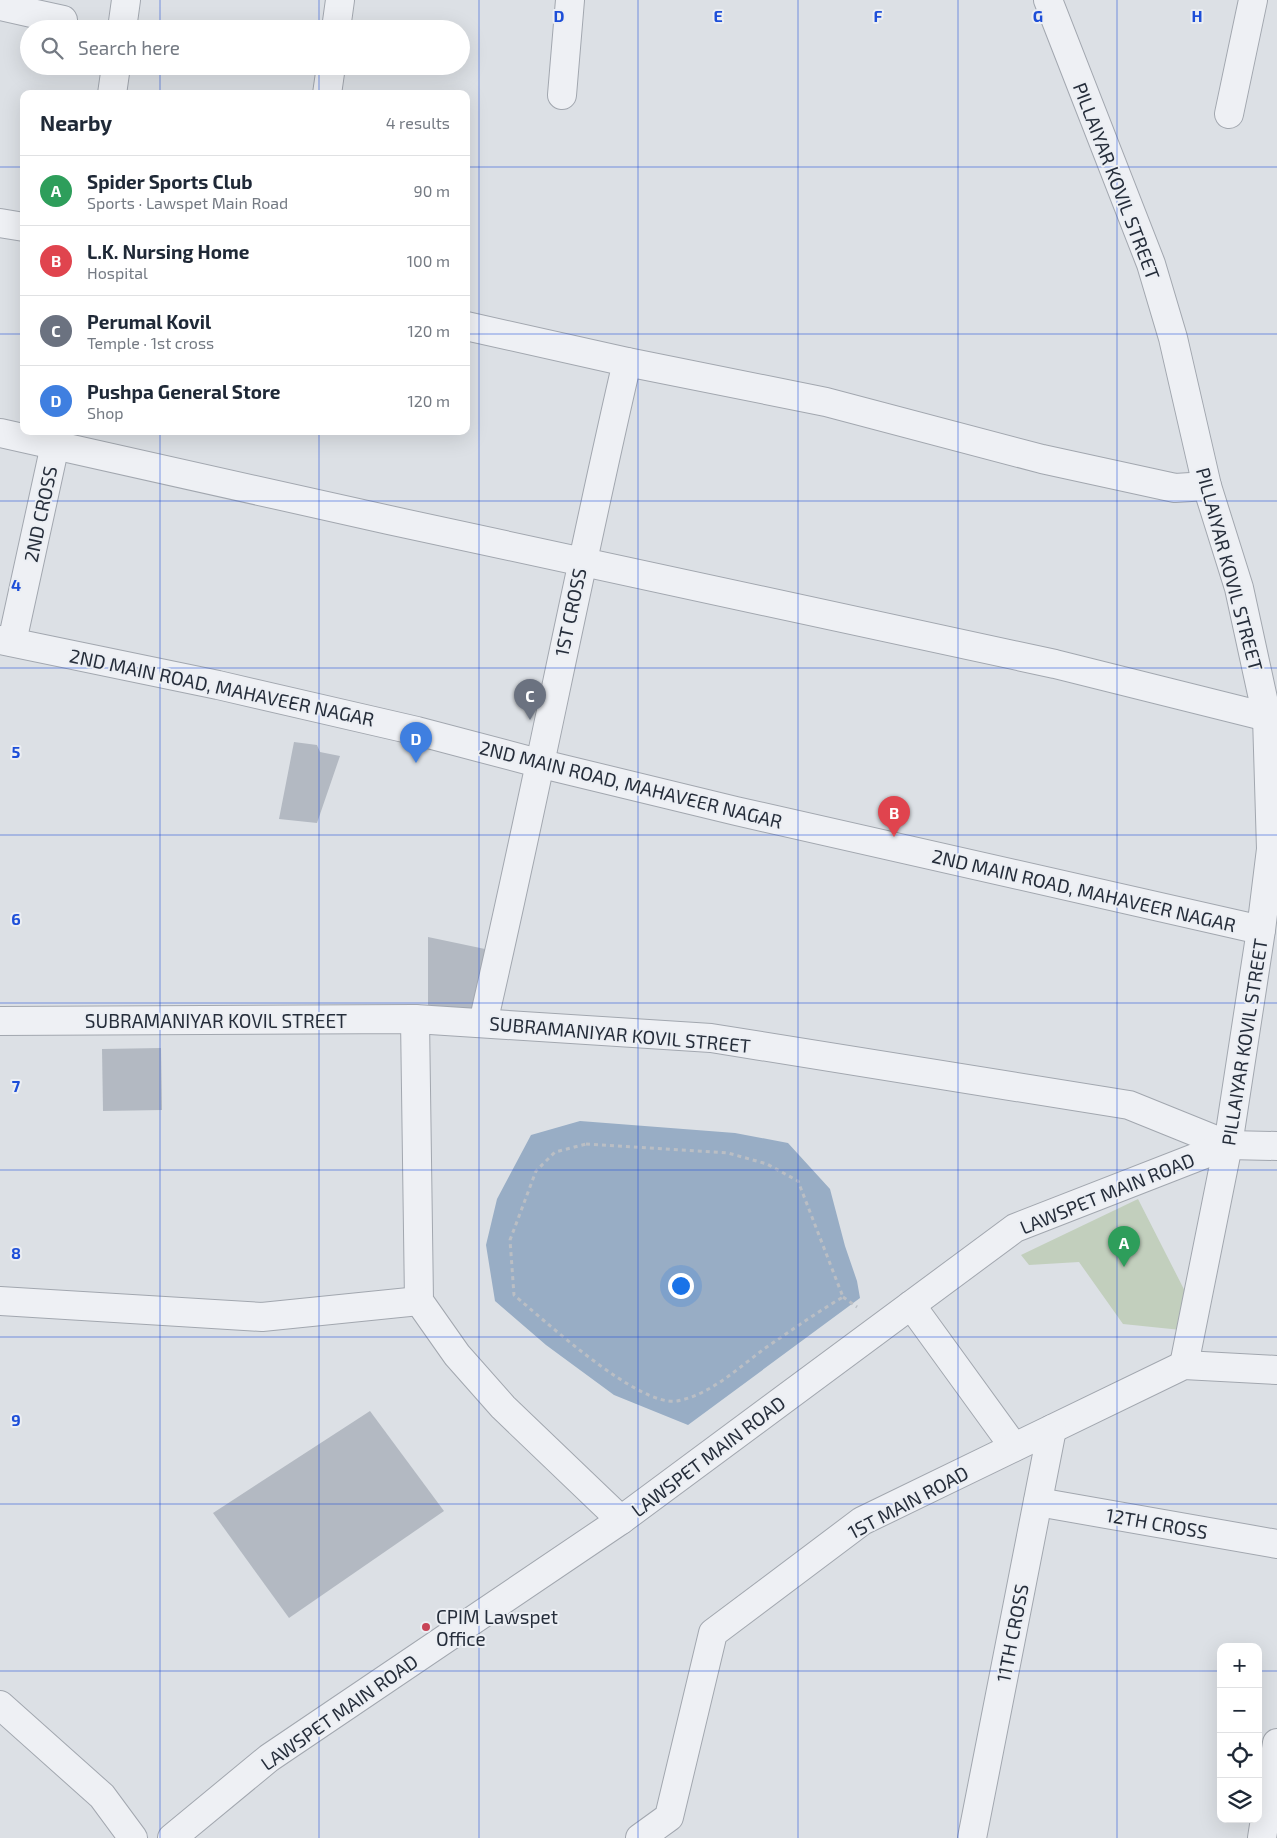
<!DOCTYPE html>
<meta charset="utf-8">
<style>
:root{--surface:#fff;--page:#f6f6f7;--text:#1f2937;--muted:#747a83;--line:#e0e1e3;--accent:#0f766e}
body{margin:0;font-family:"Exo 2",sans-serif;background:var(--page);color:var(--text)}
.controls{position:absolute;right:15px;bottom:15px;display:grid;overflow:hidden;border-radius:10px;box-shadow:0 5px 20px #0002}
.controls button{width:45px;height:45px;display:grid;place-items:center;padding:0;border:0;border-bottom:1px solid var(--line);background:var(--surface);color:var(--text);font:25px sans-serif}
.you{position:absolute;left:680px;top:1285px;width:18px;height:18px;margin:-12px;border:4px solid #fff;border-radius:50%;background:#1a73e8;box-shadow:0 0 0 8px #1a73e833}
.badge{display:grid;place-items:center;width:32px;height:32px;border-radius:50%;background:var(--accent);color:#fff;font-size:16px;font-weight:700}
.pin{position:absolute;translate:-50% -41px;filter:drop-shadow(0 1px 2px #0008)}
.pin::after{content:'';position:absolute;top:26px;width:18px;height:15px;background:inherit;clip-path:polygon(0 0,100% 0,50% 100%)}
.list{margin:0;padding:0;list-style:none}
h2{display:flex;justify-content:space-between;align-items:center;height:65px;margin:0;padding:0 20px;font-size:21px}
h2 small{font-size:16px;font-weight:400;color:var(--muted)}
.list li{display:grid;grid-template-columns:32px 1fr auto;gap:15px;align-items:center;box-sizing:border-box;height:70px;padding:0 20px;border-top:1px solid var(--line)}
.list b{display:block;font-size:19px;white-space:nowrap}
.list p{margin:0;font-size:16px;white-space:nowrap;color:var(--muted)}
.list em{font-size:16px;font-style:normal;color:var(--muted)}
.icon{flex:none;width:28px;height:28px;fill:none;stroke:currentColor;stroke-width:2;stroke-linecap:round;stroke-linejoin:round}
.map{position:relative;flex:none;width:1277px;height:1838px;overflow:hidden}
.search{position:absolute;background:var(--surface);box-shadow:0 5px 20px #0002;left:20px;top:20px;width:450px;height:55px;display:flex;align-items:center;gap:12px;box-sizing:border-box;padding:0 18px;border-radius:28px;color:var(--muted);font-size:19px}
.panel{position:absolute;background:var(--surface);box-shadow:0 5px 20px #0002;left:20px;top:90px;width:450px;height:345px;border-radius:10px}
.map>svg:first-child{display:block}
.green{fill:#c2cfbd}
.water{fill:#98adc5}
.building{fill:#b3b9c2}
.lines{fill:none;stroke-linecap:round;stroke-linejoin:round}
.minor-casing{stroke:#a2a7af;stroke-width:30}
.path{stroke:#babec4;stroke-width:3;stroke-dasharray:4 4;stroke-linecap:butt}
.minor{stroke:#eef0f4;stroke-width:28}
.grid{fill:none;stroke:#1d4ed8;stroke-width:1;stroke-opacity:0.55}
.poi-dot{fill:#c84457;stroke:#ebeef3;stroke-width:2}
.labels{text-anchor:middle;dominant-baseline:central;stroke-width:4;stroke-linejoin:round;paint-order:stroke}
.street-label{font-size:19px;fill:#262e3b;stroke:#ebeef3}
.poi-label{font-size:19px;fill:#262e3b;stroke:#ebeef3;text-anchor:start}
.grid-label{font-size:16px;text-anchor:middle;font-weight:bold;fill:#1d4ed8;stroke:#ebeef3;stroke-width:4;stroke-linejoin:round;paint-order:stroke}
</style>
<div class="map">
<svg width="1277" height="1838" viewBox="0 0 1277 1838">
<rect width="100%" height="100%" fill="#dce0e5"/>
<!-- green -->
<polygon class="green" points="1138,1199 1195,1311 1181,1330 1123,1324 1079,1262 1029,1265 1021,1255"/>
<!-- water -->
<polygon class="water" points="580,1121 735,1133 788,1143 830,1189 845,1246 857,1281 860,1298 688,1425 614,1395 546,1345 495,1301 486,1245 497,1199 531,1135"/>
<!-- building -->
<g class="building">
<polygon points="294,742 317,745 320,752 340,756 317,823 279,819"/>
<polygon points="428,937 504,953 495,1015 428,1010"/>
<polygon points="161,1048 162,1110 103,1111 102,1049"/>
<polygon points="370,1411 444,1511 289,1618 213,1513"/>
</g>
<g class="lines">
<defs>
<g id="minor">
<polyline points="1048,0 1151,264 1173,338 1207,486 1239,588 1267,717 1271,849 1261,930 1228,1145 1184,1365"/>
<polyline points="0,6 63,20"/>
<polyline points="122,29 126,0"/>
<polyline points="336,29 340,0"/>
<polyline points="112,94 116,66"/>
<polyline points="327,94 331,66"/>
<polyline points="562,95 570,0"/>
<polyline points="1229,114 1253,0"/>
<polyline points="0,223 24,227"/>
<polyline points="466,326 627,362 826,402 1042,459 1175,488 1207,486"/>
<polyline points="0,433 389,520 1055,664 1267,717"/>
<polyline points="0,640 218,685 417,731 538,763 736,811 1261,930"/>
<polyline points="12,642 58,431"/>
<polyline points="415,1019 419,1301 457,1355 503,1407 621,1520"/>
<polyline points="0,1021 415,1019 711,1038 1129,1105 1228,1145"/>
<path d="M 483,1023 C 534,803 576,582 627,362"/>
<polyline points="0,1301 262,1317 419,1301"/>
<polyline points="911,1305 1014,1447"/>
<polyline points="1038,1502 1277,1544"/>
<polyline points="0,1705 102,1796 133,1838"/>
<polyline points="172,1838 269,1758 621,1520 1015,1228 1228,1145 1277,1146"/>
<polyline points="640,1838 669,1817 713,1633 862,1521 1184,1365 1277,1370"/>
<polyline points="972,1838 1052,1429"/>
<polyline points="1262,1838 1277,1743"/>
</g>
</defs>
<!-- minor casing -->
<use href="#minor" class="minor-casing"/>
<!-- path -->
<g class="path">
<path d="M 586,1144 L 728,1153 L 767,1164 L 798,1181 L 843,1297 C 816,1313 790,1331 764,1349 C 738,1368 710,1395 677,1401 C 638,1407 544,1320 514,1295 L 510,1240 L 536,1171 L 555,1152 Z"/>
<polyline points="843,1297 857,1307"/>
</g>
<!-- minor -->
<use href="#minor" class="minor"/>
</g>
<!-- grid -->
<path class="grid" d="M 160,0 L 160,29M 319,0 L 319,29M 479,0 L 479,1838M 638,0 L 638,1838M 798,0 L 798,1838M 958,0 L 958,1838M 1117,0 L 1117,1838M 160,66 L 160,94M 319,66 L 319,94M 0,167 L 24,167M 466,167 L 1277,167M 0,334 L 24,334M 466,334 L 1277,334M 160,431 L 160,1838M 319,431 L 319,1838M 0,501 L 1277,501M 0,668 L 1277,668M 0,835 L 1277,835M 0,1003 L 1277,1003M 0,1170 L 1277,1170M 0,1337 L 1277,1337M 0,1504 L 1277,1504M 0,1671 L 1221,1671M 1258,1671 L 1277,1671"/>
<!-- markers -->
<circle class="poi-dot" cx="426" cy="1627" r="5"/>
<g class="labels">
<!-- street labels -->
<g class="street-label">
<text transform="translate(1117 181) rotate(69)">PILLAIYAR KOVIL STREET</text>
<text transform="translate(40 514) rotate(-78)">2ND CROSS</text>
<text transform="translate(1230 569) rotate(75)">PILLAIYAR KOVIL STREET</text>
<text transform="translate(570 612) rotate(-78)">1ST CROSS</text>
<text transform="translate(222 687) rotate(12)">2ND MAIN ROAD, MAHAVEER NAGAR</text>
<text transform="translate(631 784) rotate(14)">2ND MAIN ROAD, MAHAVEER NAGAR</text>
<text transform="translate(1084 890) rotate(13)">2ND MAIN ROAD, MAHAVEER NAGAR</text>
<text x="216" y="1020">SUBRAMANIYAR KOVIL STREET</text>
<text transform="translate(620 1034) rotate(5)">SUBRAMANIYAR KOVIL STREET</text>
<text transform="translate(1244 1042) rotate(-81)">PILLAIYAR KOVIL STREET</text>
<text transform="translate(1107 1193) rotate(-22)">LAWSPET MAIN ROAD</text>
<text transform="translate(708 1456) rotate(-37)">LAWSPET MAIN ROAD</text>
<text transform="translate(908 1502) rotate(-28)">1ST MAIN ROAD</text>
<text transform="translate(1157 1523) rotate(10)">12TH CROSS</text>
<text transform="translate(1012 1633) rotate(-79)">11TH CROSS</text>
<text transform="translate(339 1712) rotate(-35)">LAWSPET MAIN ROAD</text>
</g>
<!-- poi labels -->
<g class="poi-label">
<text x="436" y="1616">CPIM Lawspet<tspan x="436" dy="22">Office</tspan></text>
</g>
</g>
<g class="grid-label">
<text x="559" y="22">D</text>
<text x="718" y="22">E</text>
<text x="878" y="22">F</text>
<text x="1038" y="22">G</text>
<text x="1197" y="22">H</text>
<text x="16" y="591">4</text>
<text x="16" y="758">5</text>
<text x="16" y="925">6</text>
<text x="16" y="1092">7</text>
<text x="16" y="1259">8</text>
<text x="16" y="1426">9</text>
</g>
</svg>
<div class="controls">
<button>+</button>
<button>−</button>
<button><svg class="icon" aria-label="locate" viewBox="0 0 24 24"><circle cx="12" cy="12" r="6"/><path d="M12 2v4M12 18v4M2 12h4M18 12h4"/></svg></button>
<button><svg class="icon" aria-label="layers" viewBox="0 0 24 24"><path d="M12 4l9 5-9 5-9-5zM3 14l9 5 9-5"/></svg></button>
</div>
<div class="you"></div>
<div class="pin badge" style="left:1124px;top:1267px;background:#2e9e5b">A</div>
<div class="pin badge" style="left:894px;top:837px;background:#e0444e">B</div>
<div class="pin badge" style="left:530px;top:720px;background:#6b7280">C</div>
<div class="pin badge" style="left:416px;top:763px;background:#3f7fe0">D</div>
<div class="search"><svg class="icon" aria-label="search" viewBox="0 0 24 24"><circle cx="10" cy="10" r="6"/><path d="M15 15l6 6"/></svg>Search here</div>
<section class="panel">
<h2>Nearby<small>4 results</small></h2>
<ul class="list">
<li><span class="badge" style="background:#2e9e5b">A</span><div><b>Spider Sports Club</b><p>Sports · Lawspet Main Road</p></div><em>90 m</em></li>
<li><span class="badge" style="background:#e0444e">B</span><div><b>L.K. Nursing Home</b><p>Hospital</p></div><em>100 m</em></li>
<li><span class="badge" style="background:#6b7280">C</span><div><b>Perumal Kovil</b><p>Temple · 1st cross</p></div><em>120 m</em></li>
<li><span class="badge" style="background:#3f7fe0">D</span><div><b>Pushpa General Store</b><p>Shop</p></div><em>120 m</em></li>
</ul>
</section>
</div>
